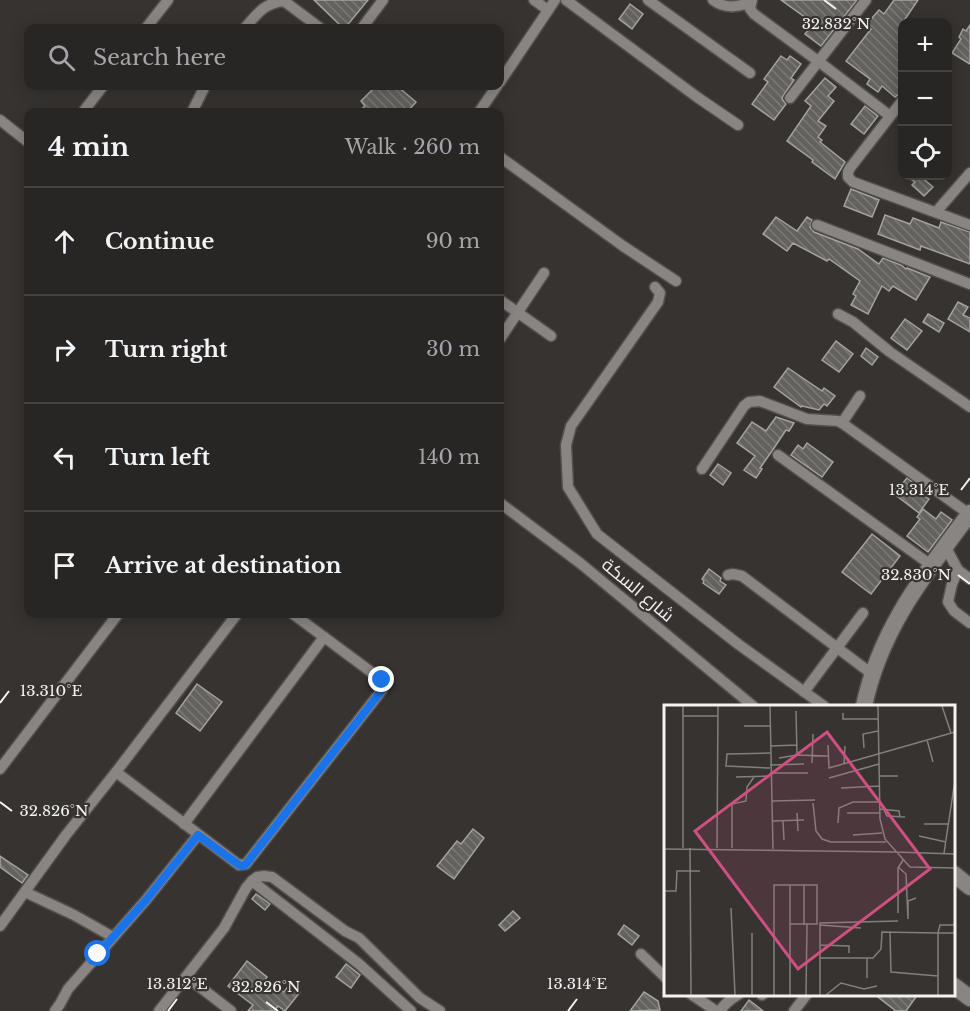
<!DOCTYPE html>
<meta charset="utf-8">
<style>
:root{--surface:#282625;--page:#343232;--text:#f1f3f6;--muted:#a5a5a7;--line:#444342}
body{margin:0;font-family:"Libre Baskerville",Cairo,serif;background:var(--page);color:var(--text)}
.controls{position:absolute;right:18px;top:18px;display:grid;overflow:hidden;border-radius:12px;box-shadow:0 3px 15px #0003}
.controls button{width:54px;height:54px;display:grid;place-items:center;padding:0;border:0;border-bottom:2px solid var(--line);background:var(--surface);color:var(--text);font:30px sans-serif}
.stop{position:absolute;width:18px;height:18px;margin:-14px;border:4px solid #1a73e8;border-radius:50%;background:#fff}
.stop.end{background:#1a73e8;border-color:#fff;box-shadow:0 2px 6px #0008}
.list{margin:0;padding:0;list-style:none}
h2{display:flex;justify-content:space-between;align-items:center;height:78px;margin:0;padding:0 24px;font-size:26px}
h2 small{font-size:20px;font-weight:400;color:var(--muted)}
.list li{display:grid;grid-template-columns:39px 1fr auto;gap:18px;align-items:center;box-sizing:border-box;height:108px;padding:0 24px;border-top:2px solid var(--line)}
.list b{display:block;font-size:22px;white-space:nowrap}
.list em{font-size:20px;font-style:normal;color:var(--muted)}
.icon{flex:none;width:33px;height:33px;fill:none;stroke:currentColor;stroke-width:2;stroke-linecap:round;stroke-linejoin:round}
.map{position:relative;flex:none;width:970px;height:1011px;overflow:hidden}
.search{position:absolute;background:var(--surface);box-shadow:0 3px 15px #0003;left:24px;top:24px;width:480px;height:66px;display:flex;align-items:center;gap:15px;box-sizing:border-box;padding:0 21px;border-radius:12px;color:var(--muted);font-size:22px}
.panel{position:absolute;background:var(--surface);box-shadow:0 3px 15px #0003;left:24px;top:108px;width:480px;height:510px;border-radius:12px}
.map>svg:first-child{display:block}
.building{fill:url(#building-back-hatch);stroke:#a4a29f;stroke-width:1.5}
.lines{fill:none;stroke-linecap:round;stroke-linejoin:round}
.minor-casing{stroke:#524f4d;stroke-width:13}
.secondary-casing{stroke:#524f4d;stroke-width:19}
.minor{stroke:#888582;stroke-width:10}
.secondary{stroke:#888582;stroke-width:16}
.route{stroke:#1a73e8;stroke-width:8}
.ticks{fill:none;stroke:#f5f3f2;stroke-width:2}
.labels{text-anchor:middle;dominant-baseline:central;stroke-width:4.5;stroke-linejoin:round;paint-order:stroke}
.street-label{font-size:18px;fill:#f5f3f2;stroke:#363331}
.inset-road{fill:none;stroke:#82807e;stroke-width:1.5}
.view{fill:#cf4f81;fill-opacity:0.15;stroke:#cf4f81;stroke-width:3}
.inset-edge{fill:none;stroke:#f5f3f2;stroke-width:3}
.ticks-label{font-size:15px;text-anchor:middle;fill:#f5f3f2;stroke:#363331;stroke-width:4.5;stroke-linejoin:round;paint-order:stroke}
</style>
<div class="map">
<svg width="970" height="1011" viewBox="0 0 970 1011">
<defs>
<pattern id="building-back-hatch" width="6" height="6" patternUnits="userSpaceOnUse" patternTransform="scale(1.5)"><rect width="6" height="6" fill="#63625f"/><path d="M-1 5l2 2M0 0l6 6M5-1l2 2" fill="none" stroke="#7a7976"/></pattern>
</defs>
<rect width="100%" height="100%" fill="#363331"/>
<!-- building -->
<g class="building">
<polygon points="314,0 368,0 345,28 343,28"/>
<polygon points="781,0 857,0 821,46 805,34 813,23"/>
<polygon points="894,0 918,0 903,22 903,94 899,94 895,97 882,86 878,92 867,84 870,79 846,61 871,29 866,25 879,10 884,14"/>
<polygon points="630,4 643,14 632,29 619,19"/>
<polygon points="970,25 970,64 952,53 961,39 959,37 963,29 966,31"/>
<polygon points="781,56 787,60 790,56 801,64 791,78 794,80 783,96 782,99 786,104 774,120 752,104 768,82 764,79"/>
<polygon points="825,78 836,87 828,96 834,101 818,121 826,126 818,137 822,140 820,142 845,162 835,179 812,162 813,160 787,141 811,106 805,101"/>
<polygon points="376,86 397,86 416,102 407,112 358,112 365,106 361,101"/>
<polygon points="865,106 878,116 864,134 851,124"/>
<polygon points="906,176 920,176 933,187 924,196 912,185 915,182"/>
<polygon points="851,189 879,200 872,217 844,206"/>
<polygon points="885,215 910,224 913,218 939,228 941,222 970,232 970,264 921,246 920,250 878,234"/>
<polygon points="776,217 797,231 807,217 812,220 810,227 814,232 858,249 879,264 883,258 901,265 906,269 907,268 930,277 916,300 893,286 889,291 882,286 868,314 851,305 856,296 853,294 860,281 829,259 827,261 793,243 787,251 763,234"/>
<polygon points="958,302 968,307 963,315 970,318 970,332 948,319"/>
<polygon points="928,314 944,323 939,332 923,322"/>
<polygon points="905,319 922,331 907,350 891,338"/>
<polygon points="836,341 853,354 839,372 822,360"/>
<polygon points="866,348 878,357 872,365 861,356"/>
<polygon points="788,368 822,391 824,388 835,396 827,406 824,404 819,410 802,406 801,407 774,387"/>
<polygon points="776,417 794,423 789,431 786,430 772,451 760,468 762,469 756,478 744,470 755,456 737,443 752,422 766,431"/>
<polygon points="807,443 833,462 822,477 791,455 798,445 803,449"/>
<polygon points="718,464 731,473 723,485 710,475"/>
<polygon points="907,478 929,494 926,497 929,499 919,513 893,493 900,483 902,484"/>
<polygon points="923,509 936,519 941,512 952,520 928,552 907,536 920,519 917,517"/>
<polygon points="872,534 900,556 871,594 842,572"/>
<polygon points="709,569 721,578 720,581 726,585 719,594 703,583 704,581 702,579"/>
<polygon points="197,684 222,702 200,731 176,713"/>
<polygon points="473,829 484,838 454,879 437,866 457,841 461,844"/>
<polygon points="0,856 28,875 22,883 0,867"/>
<polygon points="256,894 270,904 265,910 252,899"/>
<polygon points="513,911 520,918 505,931 499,925"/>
<polygon points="624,925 639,936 632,945 618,934"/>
<polygon points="247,961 267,977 265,980 280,992 281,990 284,992 290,984 300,992 285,1011 278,1006 274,1011 248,1011 253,1005 228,986"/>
<polygon points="346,964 360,975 351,988 336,977"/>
<polygon points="644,992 658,1001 660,1010 630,1011"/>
<polygon points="874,994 918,994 906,1011 896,1011"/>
<polygon points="749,1000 763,1011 741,1011"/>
</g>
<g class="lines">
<defs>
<g id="minor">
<polyline points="534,0 548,10"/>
<polyline points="566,0 697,97 738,125"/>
<polyline points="648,0 750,73"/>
<path d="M 713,0 C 725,9 736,7 750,3"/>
<polyline points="752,0 750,9 754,14 818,61 890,116"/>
<polyline points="146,28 168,0"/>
<path d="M 245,28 C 257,14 264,3 284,1 L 320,28"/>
<polyline points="362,28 383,0"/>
<polyline points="500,82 555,0"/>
<polyline points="790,98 866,0"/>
<polyline points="902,101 850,168 848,172 848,177 853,182 970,225"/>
<polyline points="83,112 103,86"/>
<polyline points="192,112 205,86"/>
<polyline points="479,112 497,86"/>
<polyline points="0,120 28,142"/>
<polyline points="500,157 623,246 676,281"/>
<polyline points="936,212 970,173"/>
<polyline points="817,225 970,284"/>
<polyline points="655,287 660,293 658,302 571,426 566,445 568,487 597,534 738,644 824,706"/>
<polyline points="500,300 551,336"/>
<polyline points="838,314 853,322 890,352 970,407"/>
<polyline points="500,339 544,273"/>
<polyline points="842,423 860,396"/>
<polyline points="778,455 931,565"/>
<polyline points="702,469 744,406 749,402 760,401 807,419 838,421 842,423 969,514"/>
<polyline points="500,503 580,563 753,706"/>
<polyline points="945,546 958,570 970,579"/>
<polyline points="958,570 952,584 948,602 954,611 970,623"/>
<polyline points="728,575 733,574 742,576 872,674"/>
<polyline points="804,692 863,613"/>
<polyline points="0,769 118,614"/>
<polyline points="116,772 239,865 246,864 382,690 382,680 293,614"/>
<polyline points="184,824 324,637"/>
<polyline points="252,881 359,964 411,1011"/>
<polyline points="25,892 74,915 113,937"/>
<polyline points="0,926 66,835 116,772 237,614"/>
<polyline points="641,954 666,978"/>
<polyline points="187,977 231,1011"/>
<polyline points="691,994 716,1011"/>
<polyline points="762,995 763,994"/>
<polyline points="55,1011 60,1004 68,989 146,900 198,835"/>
<polyline points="159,1011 224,928 246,888 252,881 257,877 264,876 272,877 345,931 359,938 420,998 440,1011"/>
<path d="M 720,1011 C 725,1003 731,999 739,994"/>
<polyline points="794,1011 807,994"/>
</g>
<g id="secondary">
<path d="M 864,706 C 880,629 924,575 970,513"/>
<polyline points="954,874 970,887"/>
<polyline points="954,986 970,998"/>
</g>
</defs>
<!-- minor casing -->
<use href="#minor" class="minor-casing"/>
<!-- secondary casing -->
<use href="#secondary" class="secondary-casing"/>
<!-- minor -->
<use href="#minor" class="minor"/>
<!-- secondary -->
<use href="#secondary" class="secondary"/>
</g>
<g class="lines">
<!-- route -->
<polyline class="route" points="98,954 146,900 198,835 239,865 243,866 246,864 382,690 382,680"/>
</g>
<!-- ticks -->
<path class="ticks" d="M 824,0 L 836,9M 961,490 L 970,478M 958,575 L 970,584M 0,703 L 9,691M 0,802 L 12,811M 266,1002 L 278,1011M 168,1011 L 177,999M 568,1011 L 577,999"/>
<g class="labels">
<!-- street labels -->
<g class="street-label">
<text transform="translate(638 590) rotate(40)">شارع السكة</text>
</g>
</g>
<!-- overview -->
<g transform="translate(664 705)">
<rect width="291" height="291" fill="#363331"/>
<path class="inset-road" d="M 19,1 L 19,143M 106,1 L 109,144M 214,1 L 216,114 L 221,134 L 246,162 L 291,163M 278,1 L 287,28M 132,6 L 133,50 L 164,51M 179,8 L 179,14 L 214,14M 19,11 L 54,11M 80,21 L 106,21M 263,35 L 269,57M 164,40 L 165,63 L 291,27M 106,41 L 133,40M 200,43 L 199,29 L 214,26M 106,48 L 63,49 L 62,61 L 106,63M 115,53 L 133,50M 148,58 L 149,29M 180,59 L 181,41M 106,60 L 140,59M 106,68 L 144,68M 215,71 L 234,71M 72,72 L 106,71M 165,73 L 215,59M 177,83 L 215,81M 108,96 L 151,95M 149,98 L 152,126 L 158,134 L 167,137 L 222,137M 216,104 L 235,106 L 236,112M 220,105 L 223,111 L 241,112M 133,108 L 134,126M 183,108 L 215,108M 108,116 L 140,115M 119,116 L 120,135M 174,118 L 175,103 L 189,97 L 215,97M 260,119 L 284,119M 189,130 L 218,128M 255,131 L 282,137M 26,143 L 27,290M 53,143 L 54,1M 68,143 L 68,99 L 82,96 L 83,82 L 90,72M 0,144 L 231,147M 231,147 L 291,149M 280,148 L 291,75M 234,162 L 242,169 L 244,214 L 244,196 L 252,193M 140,180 L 140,220M 0,186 L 12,186 L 13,166 L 36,166M 67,203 L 71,290M 234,208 L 234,163 L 239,155M 156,220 L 197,223M 226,227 L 227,267 L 274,271M 88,228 L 88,290M 156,240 L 185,241 L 185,248M 156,253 L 209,253 L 217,244 L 218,227 L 274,228 L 276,220 L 291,220M 203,253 L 203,273M 110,290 L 110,180 L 153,180 L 153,219 L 126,219M 126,290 L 126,180M 142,290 L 143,219M 156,290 L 156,218 L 234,216M 162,290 L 177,278 L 200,284 L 213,281M 274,290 L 274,228 L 291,228"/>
<path class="view" d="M 163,27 L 266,164 L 134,264 L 31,126 Z"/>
<rect width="291" height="291" class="inset-edge"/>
</g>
<g class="ticks-label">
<text x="836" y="29">32.832°N</text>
<text x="919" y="495">13.314°E</text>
<text x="916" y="580">32.830°N</text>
<text x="51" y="696">13.310°E</text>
<text x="54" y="816">32.826°N</text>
<text x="177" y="989">13.312°E</text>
<text x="577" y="989">13.314°E</text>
<text x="266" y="992">32.826°N</text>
</g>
</svg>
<div class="controls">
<button>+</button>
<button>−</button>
<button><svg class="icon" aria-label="locate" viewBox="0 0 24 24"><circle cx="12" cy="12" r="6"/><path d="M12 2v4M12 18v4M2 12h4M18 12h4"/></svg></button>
</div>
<div class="stop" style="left:98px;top:954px"></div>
<div class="stop end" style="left:382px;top:680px"></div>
<div class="search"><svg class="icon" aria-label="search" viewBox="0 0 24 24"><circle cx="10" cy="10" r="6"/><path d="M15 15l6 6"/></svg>Search here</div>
<section class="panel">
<h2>4 min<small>Walk · 260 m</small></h2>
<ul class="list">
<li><svg class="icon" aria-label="ahead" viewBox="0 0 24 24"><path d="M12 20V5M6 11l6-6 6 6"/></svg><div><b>Continue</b></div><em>90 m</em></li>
<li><svg class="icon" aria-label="right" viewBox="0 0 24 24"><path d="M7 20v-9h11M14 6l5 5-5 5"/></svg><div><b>Turn right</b></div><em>30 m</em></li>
<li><svg class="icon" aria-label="left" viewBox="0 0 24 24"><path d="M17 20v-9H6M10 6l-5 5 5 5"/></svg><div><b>Turn left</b></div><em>140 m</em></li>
<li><svg class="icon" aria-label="arrive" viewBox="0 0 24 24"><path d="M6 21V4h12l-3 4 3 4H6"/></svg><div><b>Arrive at destination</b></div></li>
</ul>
</section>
</div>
